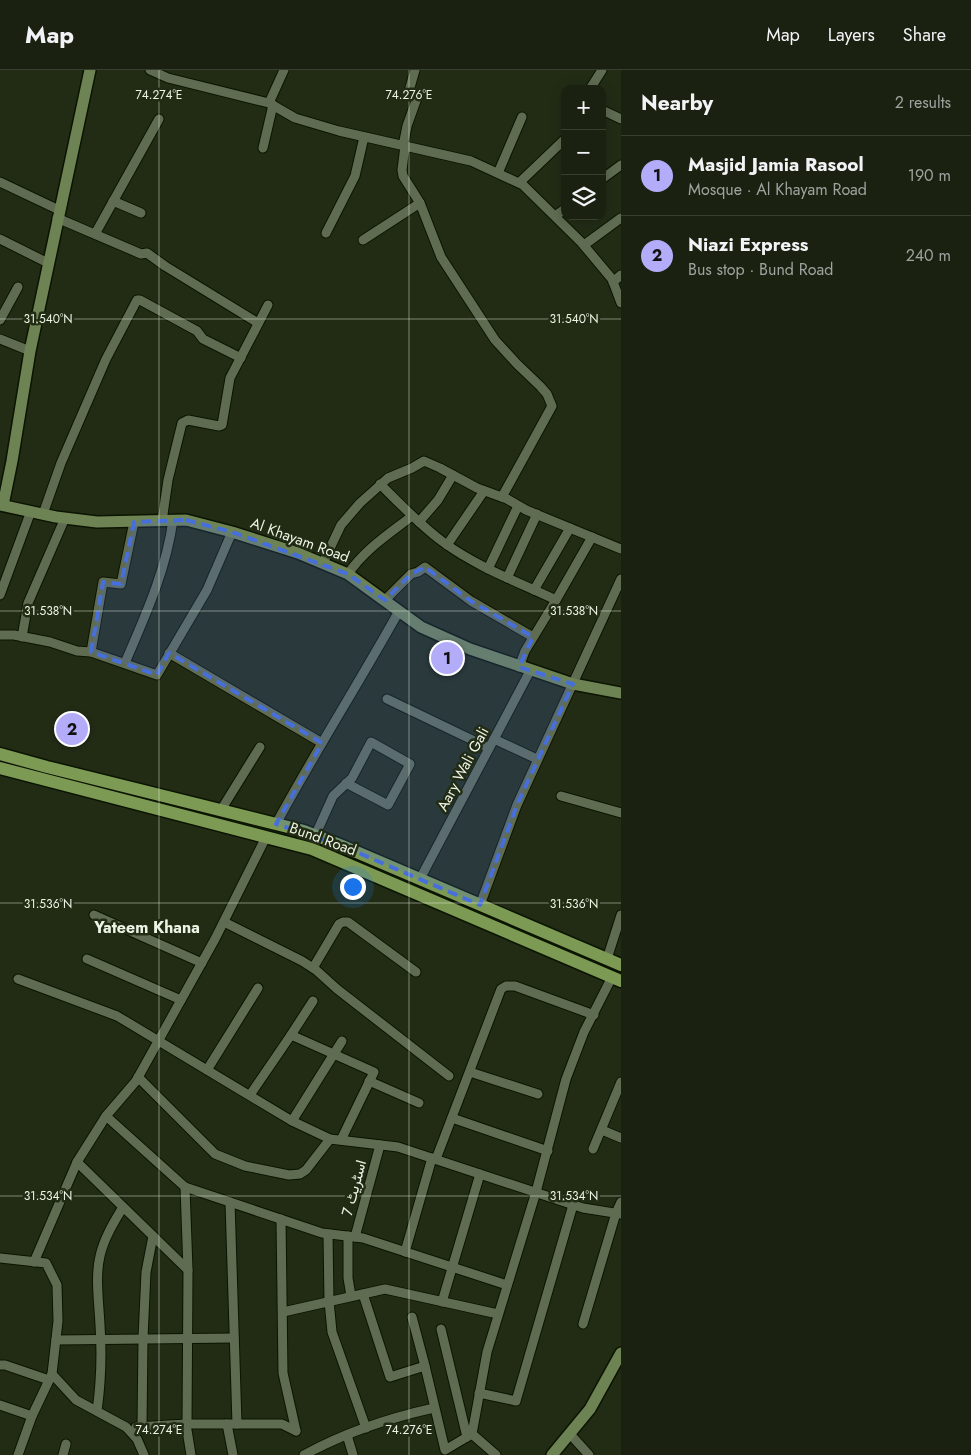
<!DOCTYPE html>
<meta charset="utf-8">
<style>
:root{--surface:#1a2110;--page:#272e1e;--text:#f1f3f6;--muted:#9fa39f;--line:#383e30;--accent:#b3adf9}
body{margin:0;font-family:Jost,Vazirmatn,sans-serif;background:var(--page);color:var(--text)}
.controls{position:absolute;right:15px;top:15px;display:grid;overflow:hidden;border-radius:10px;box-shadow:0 2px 12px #0003}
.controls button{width:45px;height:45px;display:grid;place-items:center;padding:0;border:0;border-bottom:1px solid var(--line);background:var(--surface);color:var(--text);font:25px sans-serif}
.you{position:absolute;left:352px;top:816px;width:18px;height:18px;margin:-12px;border:4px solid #fff;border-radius:50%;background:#1a73e8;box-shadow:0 0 0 8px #1a73e833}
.badge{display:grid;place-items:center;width:32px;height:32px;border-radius:50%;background:var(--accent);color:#111;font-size:16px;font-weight:700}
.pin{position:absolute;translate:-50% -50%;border:2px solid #fff;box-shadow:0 1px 5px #0006}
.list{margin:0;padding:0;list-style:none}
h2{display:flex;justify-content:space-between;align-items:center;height:65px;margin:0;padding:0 20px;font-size:21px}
h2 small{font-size:16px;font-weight:400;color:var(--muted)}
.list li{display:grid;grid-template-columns:32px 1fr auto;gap:15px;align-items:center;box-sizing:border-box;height:80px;padding:0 20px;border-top:1px solid var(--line)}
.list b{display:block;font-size:19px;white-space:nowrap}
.list p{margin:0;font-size:16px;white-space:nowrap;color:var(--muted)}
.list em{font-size:16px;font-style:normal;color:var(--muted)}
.icon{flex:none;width:28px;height:28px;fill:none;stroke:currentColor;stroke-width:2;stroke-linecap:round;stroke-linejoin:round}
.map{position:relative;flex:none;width:621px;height:1385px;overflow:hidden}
header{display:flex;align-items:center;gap:30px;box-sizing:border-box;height:70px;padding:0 25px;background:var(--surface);border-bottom:1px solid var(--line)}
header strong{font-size:24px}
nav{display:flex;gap:28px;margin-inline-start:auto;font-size:18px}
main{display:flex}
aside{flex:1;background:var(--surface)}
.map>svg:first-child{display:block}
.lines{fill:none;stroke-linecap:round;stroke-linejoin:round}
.street-casing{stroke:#0b1401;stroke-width:11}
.secondary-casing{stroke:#0b1401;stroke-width:14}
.primary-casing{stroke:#0b1401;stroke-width:15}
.street{stroke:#606c52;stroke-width:9}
.secondary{stroke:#6e8354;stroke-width:11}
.primary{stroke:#7d9a55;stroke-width:12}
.marked{fill:#476fdb;fill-opacity:0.2;stroke:#476fdb;stroke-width:4;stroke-dasharray:10 6;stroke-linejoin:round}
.ticks{fill:none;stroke:#edf4e5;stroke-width:1;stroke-opacity:0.45}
.labels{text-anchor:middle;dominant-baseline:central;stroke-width:5;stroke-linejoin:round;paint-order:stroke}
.street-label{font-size:15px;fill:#edf4e5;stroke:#222c15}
.neighbourhood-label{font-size:16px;font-weight:bold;fill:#edf4e5;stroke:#222c15}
.ticks-label{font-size:12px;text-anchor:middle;fill:#edf4e5;stroke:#222c15;stroke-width:5;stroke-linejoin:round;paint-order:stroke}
</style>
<header>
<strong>Map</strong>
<nav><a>Map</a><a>Layers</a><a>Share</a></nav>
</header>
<main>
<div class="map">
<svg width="621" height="1385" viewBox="0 0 621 1385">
<rect width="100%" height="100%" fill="#222c15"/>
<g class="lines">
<defs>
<g id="street">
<polyline points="150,0 168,8 269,33 295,48 339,61 471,91 523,115 581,172 612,209 621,233"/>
<polyline points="590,19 602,0"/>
<polyline points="269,33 284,0"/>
<polyline points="602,40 621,49"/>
<polyline points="403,76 407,56 417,28 409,21 415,0"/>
<polyline points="405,76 402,100 403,106 420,133 441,187 495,270 517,294 540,316 547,324 552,336 502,427"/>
<polyline points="263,78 273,35"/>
<polyline points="498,103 522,47"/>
<polyline points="602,109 621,95"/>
<polyline points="0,112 59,140"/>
<polyline points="519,113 565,69"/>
<polyline points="113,131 141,143"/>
<polyline points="555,146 565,139"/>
<polyline points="57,148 141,184 147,183 165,196 258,253"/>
<polyline points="326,163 355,106 364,67"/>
<polyline points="95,164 159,49"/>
<polyline points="0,169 48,193"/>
<polyline points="363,170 420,133"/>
<polyline points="584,175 621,148"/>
<polyline points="613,212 621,205"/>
<polyline points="0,250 18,217"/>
<polyline points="0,269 30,281"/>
<path d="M 380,414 C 400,434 420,455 443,472 C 477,497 518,512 556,530"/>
<polyline points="43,444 61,393 106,289 137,230 140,230 197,261 203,269 241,288"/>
<polyline points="162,451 168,410 182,353 188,350 219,356 222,355 230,308 268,235"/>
<polyline points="419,452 438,430 453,405"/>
<polyline points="447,475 484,421"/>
<polyline points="323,493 341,455 360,433 388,408 412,398 424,391 440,398 477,418 507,429 526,440 621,479"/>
<polyline points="488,499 518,436"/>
<path d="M 348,504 C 365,479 389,464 412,446"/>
<polyline points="507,508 537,444"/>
<polyline points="534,520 570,458"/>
<polyline points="0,525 31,441"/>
<polyline points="385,530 411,504 418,502 425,497 471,531 533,567"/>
<polyline points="0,565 14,565 50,572 77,581 91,582 157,605 207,520 232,462"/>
<polyline points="22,567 28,533 65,448"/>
<polyline points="91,582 103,512 121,514 134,452"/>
<polyline points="169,583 322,673"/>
<path d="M 125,593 C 145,546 166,501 173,450"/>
<polyline points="519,597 525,581 556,530 592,467"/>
<polyline points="387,629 489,678"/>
<polyline points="494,669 537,689"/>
<polyline points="561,726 621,743"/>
<polyline points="221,740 260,677"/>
<path d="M 276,754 C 315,682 359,613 399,541"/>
<polyline points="315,766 333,726 352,708 371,672 410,694 388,735 346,713"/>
<polyline points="420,809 530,601"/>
<polyline points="480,835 517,735 621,509"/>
<polyline points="94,845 202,893"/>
<polyline points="224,852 302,891 316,900 337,919 449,1006"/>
<polyline points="87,889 181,930"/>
<polyline points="607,889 621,845"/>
<polyline points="313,898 339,854 343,852 348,852 416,902"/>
<polyline points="18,909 117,946 292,1051 330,1069 398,1077 583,1138 621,1144"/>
<polyline points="291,965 313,931"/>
<polyline points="207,1000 258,918"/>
<polyline points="470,1002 538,1024"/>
<polyline points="138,1007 215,1084 245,1096 289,1105 300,1104 306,1100 330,1069"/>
<polyline points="369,1011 419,1033"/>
<polyline points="250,1025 291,965 374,1002 341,1070"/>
<polyline points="106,1046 185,1117 322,1163 363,1168 507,1215"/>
<polyline points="452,1048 548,1081"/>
<polyline points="292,1051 342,971"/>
<polyline points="602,1060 621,1068"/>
<polyline points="593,1079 621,1012"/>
<polyline points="436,1089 501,919 506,916 515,916 594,945"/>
<polyline points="77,1092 188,1200"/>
<polyline points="185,1117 188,1200 187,1354"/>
<polyline points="230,1132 237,1354"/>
<polyline points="281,1149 283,1303 296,1361"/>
<polyline points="328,1164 329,1231 332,1262 366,1358"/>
<polyline points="348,1166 348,1208 351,1226"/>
<polyline points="355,1167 380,1075"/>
<polyline points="405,1182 432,1088"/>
<polyline points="0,1188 46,1193 57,1215 58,1251 52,1304 76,1330 126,1357 137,1369 144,1385"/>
<polyline points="34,1192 77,1092 106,1046 136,1011 215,869 266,767"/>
<polyline points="363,1224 390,1307 425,1296 445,1380 472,1364"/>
<polyline points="442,1232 480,1104"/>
<polyline points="283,1242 385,1219 498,1244"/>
<polyline points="412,1247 425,1296"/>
<polyline points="583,1254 616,1143 621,1132"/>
<polyline points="441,1259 467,1367"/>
<polyline points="56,1270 234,1268"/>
<polyline points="0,1295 5,1295 49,1310"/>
<polyline points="479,1323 516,1331 573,1135"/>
<polyline points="0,1335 32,1346"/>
<path d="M 97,1341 C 101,1312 102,1284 100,1255 C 99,1234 95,1206 100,1186 C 104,1168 114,1152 123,1137"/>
<polyline points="186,1354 191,1385"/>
<polyline points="227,1354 233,1385"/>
<polyline points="136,1357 186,1354 282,1354 296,1361"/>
<polyline points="142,1357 143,1268 146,1202 153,1166"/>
<polyline points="472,1364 487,1282 536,1122 566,1009 584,962 612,907"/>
<polyline points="472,1364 496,1385"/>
<polyline points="570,1364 589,1385"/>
<polyline points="347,1365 353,1385"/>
<polyline points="18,1385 32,1346 52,1304"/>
<polyline points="63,1385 66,1374"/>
<path d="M 304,1385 C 344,1363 389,1348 434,1338"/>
</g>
<g id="secondary">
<polyline points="0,435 56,447 97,452 186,450 232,462 298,483 348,504 421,557 470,579 573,614 621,623"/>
<polyline points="3,435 12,391 30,281 90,0"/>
<polyline points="552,1385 590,1339 621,1283"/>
</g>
<g id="primary">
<polyline points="0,684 47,697 304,761 340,775 621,895"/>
<polyline points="0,698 312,779 621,911"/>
</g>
</defs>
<!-- street casing -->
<use href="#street" class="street-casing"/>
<!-- secondary casing -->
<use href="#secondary" class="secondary-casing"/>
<!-- primary casing -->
<use href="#primary" class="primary-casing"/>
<!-- street -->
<use href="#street" class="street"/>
<!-- secondary -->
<use href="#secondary" class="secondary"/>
<!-- primary -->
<use href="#primary" class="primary"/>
</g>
<!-- marked area -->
<path class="marked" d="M 186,450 L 232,462 L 348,504 L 385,530 L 411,504 L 425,497 L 471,531 L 533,567 L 519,597 L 573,614 L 517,735 L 480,835 L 340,775 L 276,754 L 322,673 L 169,583 L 157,605 L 91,582 L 103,512 L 121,514 L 134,452 Z"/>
<!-- ticks -->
<path class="ticks" d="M 159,0 L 159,1385M 409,0 L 409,1385M 0,249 L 621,249M 0,541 L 621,541M 0,833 L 621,833M 0,1126 L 621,1126"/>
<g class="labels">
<!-- street labels -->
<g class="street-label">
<text transform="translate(300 470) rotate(20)">Al Khayam Road</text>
<text transform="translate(463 699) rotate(-62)">Aary Wali Gali</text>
<text transform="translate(323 769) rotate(20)">Bund Road</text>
<text transform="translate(354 1118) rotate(-75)">اسٹریٹ 7</text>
</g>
<!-- neighbourhood labels -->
<g class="neighbourhood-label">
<text x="147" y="857">Yateem Khana</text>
</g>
</g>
<g class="ticks-label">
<text x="159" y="29">74.274°E</text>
<text x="409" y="29">74.276°E</text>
<text x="48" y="253">31.540°N</text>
<text x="574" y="253">31.540°N</text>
<text x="48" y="545">31.538°N</text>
<text x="574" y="545">31.538°N</text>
<text x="48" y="838">31.536°N</text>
<text x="574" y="838">31.536°N</text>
<text x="48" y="1130">31.534°N</text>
<text x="574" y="1130">31.534°N</text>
<text x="159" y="1364">74.274°E</text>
<text x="409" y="1364">74.276°E</text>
</g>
</svg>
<div class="controls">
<button>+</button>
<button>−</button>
<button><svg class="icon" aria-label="layers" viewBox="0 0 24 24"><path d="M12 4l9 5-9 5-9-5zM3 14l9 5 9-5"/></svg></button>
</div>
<div class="you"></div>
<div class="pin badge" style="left:447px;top:588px">1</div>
<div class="pin badge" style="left:72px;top:659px">2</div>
</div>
<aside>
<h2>Nearby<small>2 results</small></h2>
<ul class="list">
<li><span class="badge">1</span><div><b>Masjid Jamia Rasool</b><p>Mosque · Al Khayam Road</p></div><em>190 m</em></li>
<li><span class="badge">2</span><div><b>Niazi Express</b><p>Bus stop · Bund Road</p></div><em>240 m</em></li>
</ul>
</aside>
</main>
